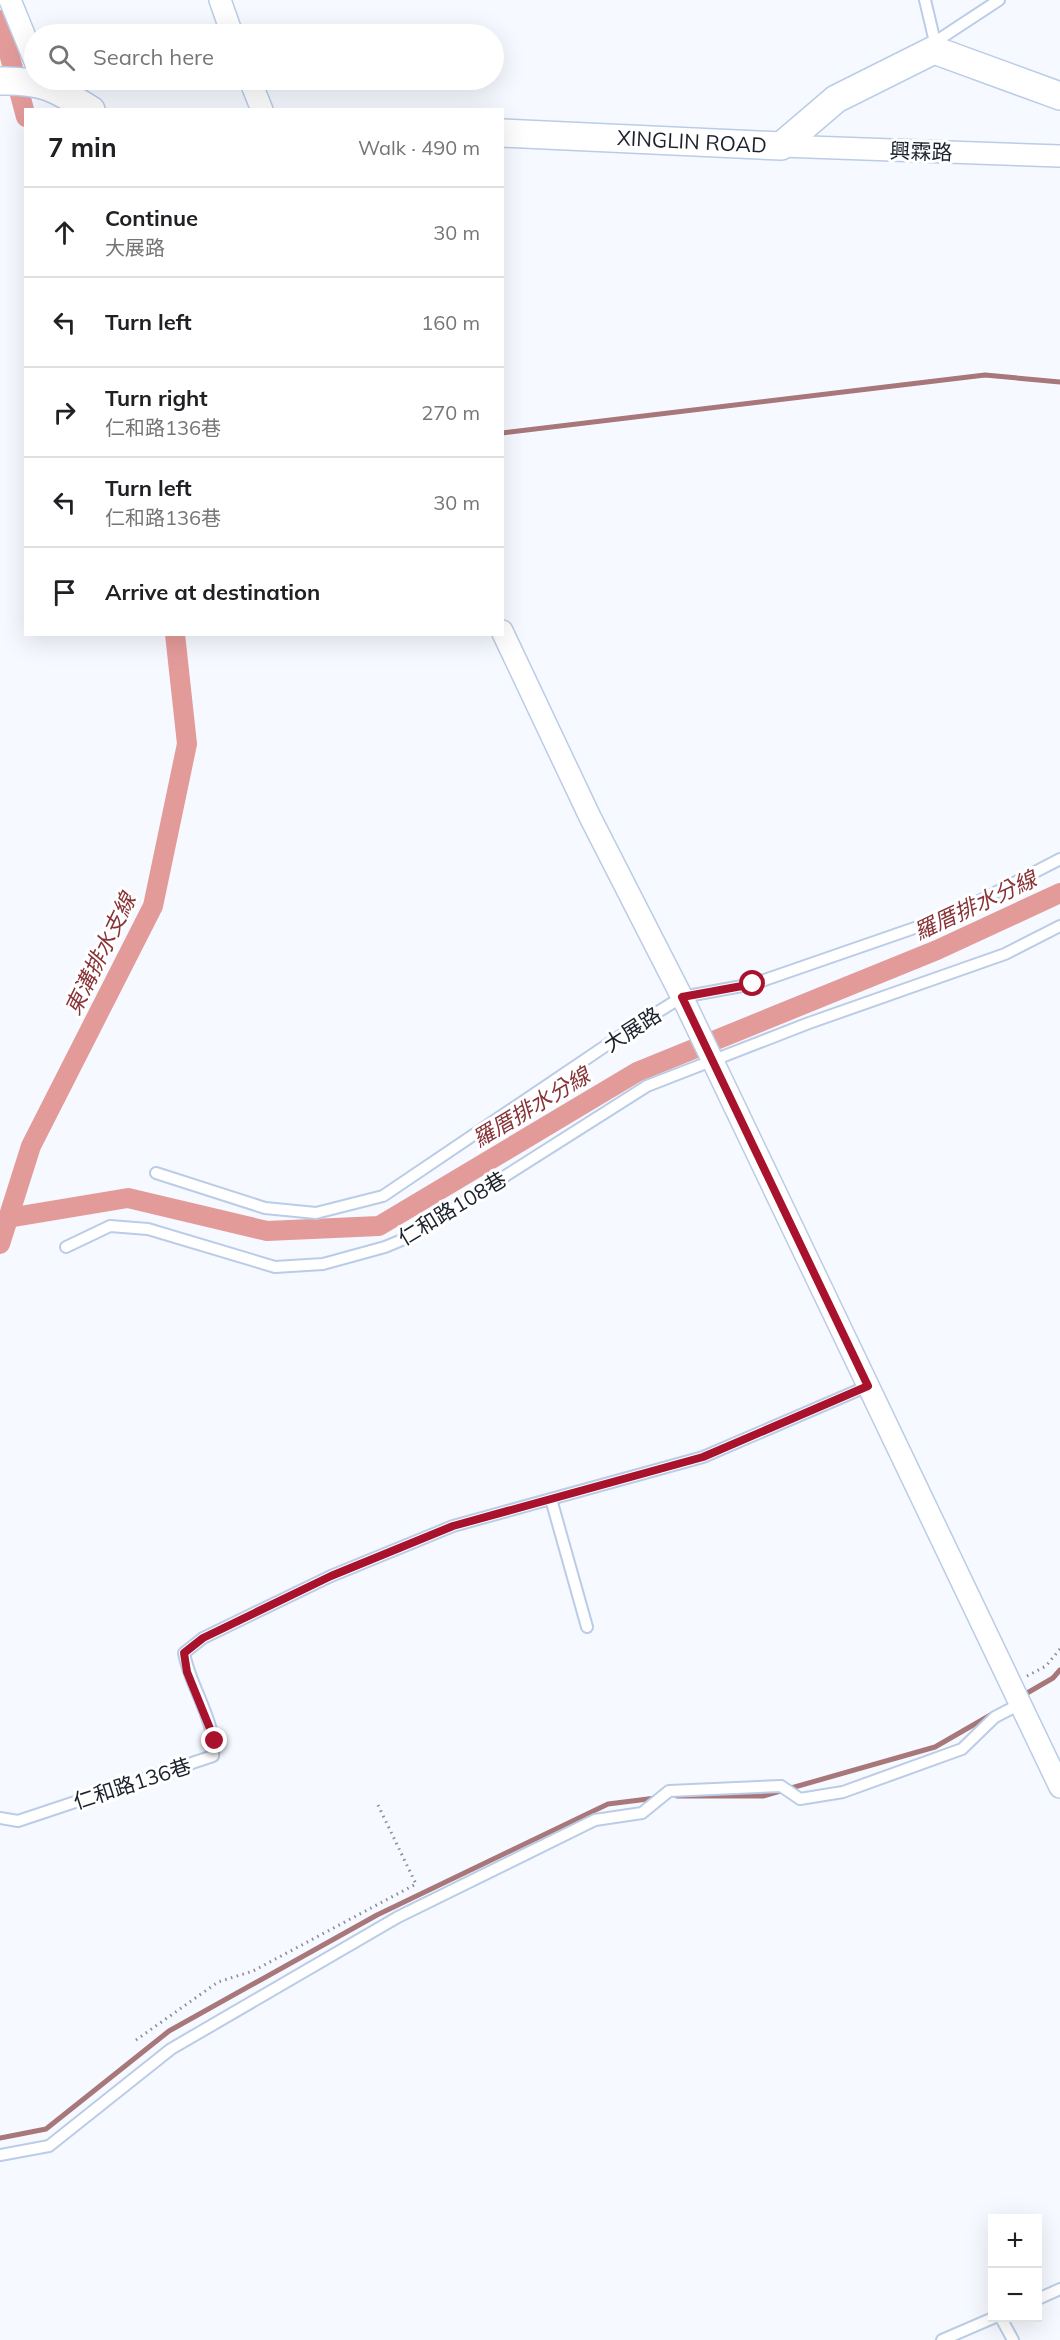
<!DOCTYPE html>
<meta charset="utf-8">
<style>
:root{--surface:#fff;--page:#f2f2f2;--text:#202124;--muted:#757577;--line:#e0e0e0}
body{margin:0;font-family:Mulish,"Noto Sans TC",sans-serif;background:var(--page);color:var(--text)}
.controls{position:absolute;right:18px;bottom:18px;display:grid;overflow:hidden;border-radius:0px;box-shadow:0 6px 24px #0002}
.controls button{width:54px;height:54px;display:grid;place-items:center;padding:0;border:0;border-bottom:2px solid var(--line);background:var(--surface);color:var(--text);font:30px sans-serif}
.stop{position:absolute;width:18px;height:18px;margin:-14px;border:4px solid #a9122c;border-radius:50%;background:#fff}
.stop.end{background:#a9122c;border-color:#fff;box-shadow:0 2px 6px #0008}
.list{margin:0;padding:0;list-style:none}
h2{display:flex;justify-content:space-between;align-items:center;height:78px;margin:0;padding:0 24px;font-size:26px}
h2 small{font-size:20px;font-weight:400;color:var(--muted)}
.list li{display:grid;grid-template-columns:39px 1fr auto;gap:18px;align-items:center;box-sizing:border-box;height:90px;padding:0 24px;border-top:2px solid var(--line)}
.list b{display:block;font-size:22px;white-space:nowrap}
.list p{margin:0;font-size:20px;white-space:nowrap;color:var(--muted)}
.list em{font-size:20px;font-style:normal;color:var(--muted)}
.icon{flex:none;width:33px;height:33px;fill:none;stroke:currentColor;stroke-width:2;stroke-linecap:round;stroke-linejoin:round}
.map{position:relative;flex:none;width:1060px;height:2340px;overflow:hidden}
.search{position:absolute;background:var(--surface);box-shadow:0 6px 24px #0002;left:24px;top:24px;width:480px;height:66px;display:flex;align-items:center;gap:15px;box-sizing:border-box;padding:0 21px;border-radius:33px;color:var(--muted);font-size:22px}
.panel{position:absolute;background:var(--surface);box-shadow:0 6px 24px #0002;left:24px;top:108px;width:480px;height:528px;border-radius:0px}
.map>svg:first-child{display:block}
.lines{fill:none;stroke-linecap:round;stroke-linejoin:round}
.stream{stroke:#a77779;stroke-width:5}
.canal{stroke:#e39b9a;stroke-width:20}
.service-casing{stroke:#bbcce7;stroke-width:14}
.minor-casing{stroke:#bbcce7;stroke-width:24}
.tertiary-casing{stroke:#bbcce7;stroke-width:30}
.path{stroke:#888c94;stroke-width:3;stroke-dasharray:1.5 4.5;stroke-linecap:butt}
.service{stroke:#fff;stroke-width:10}
.minor{stroke:#fff;stroke-width:21}
.tertiary{stroke:#fff;stroke-width:27}
.route{stroke:#a9122c;stroke-width:8}
.labels{text-anchor:middle;dominant-baseline:central;stroke-width:6;stroke-linejoin:round;paint-order:stroke}
.street-label{font-size:21px;fill:#1c222c;stroke:#fff}
.water-label{font-size:22px;font-style:italic;fill:#883337;stroke:#fff}
</style>
<div class="map">
<svg width="1060" height="2340" viewBox="0 0 1060 2340">
<rect width="100%" height="100%" fill="#f6f9ff"/>
<g class="lines">
<!-- stream -->
<g class="stream">
<polyline points="502,433 985,375 1060,382"/>
<polyline points="1022,1696 1053,1678 1060,1670"/>
<polyline points="677,1796 763,1796 935,1747 994,1713"/>
<polyline points="0,2138 46,2129 169,2031 377,1915 608,1804 656,1798"/>
</g>
<!-- canal -->
<g class="canal">
<polyline points="0,20 26,117"/>
<polyline points="8,1218 128,1198 267,1231 379,1226 637,1072 937,950 1060,893"/>
<polyline points="0,1244 31,1146 153,906 187,744 175,634"/>
</g>
<defs>
<g id="service">
<polyline points="925,0 935,42"/>
<polyline points="934,49 935,42 999,0"/>
<polyline points="156,1173 265,1208 316,1213 383,1196 632,1028 682,997 753,984 952,915 1060,859"/>
<polyline points="66,1247 110,1226 148,1229 275,1267 323,1264 385,1247 409,1237 647,1086 809,1023 1005,954 1060,926"/>
<polyline points="551,1499 587,1627"/>
<path d="M 0,1818 L 18,1821 L 213,1756 C 217,1722 190,1687 184,1653 L 203,1638 L 331,1576 L 453,1526 L 703,1457 L 868,1386"/>
<polyline points="0,2155 49,2146 171,2049 398,1917 595,1820 642,1813 669,1791 781,1786 800,1799 843,1792 962,1749 995,1717 1020,1704"/>
<polyline points="1038,2299 1060,2289"/>
<polyline points="1001,2318 1013,2340"/>
<polyline points="942,2340 993,2318"/>
</g>
<g id="minor">
<polyline points="10,0 34,59"/>
<polyline points="220,0 232,34"/>
<polyline points="250,80 262,110"/>
<polyline points="781,146 1060,156"/>
<polyline points="502,631 590,817 687,1007 1060,1787"/>
</g>
<g id="tertiary">
<path d="M 0,81 C 43,80 55,88 91,110"/>
<polyline points="502,133 781,146 836,99 934,50 1060,96"/>
</g>
</defs>
<!-- service casing -->
<use href="#service" class="service-casing"/>
<!-- minor casing -->
<use href="#minor" class="minor-casing"/>
<!-- tertiary casing -->
<use href="#tertiary" class="tertiary-casing"/>
<!-- path -->
<g class="path">
<polyline points="1027,1676 1046,1666 1060,1649"/>
<polyline points="136,2040 218,1982 253,1971 416,1884 377,1803"/>
</g>
<!-- service -->
<use href="#service" class="service"/>
<!-- minor -->
<use href="#minor" class="minor"/>
<!-- tertiary -->
<use href="#tertiary" class="tertiary"/>
</g>
<g class="lines">
<!-- route -->
<polyline class="route" points="215,1741 187,1672 184,1653 203,1638 331,1576 453,1526 703,1457 868,1386 682,997 753,984"/>
</g>
<g class="labels">
<!-- street labels -->
<g class="street-label">
<text transform="translate(692 141) rotate(3)">XINGLIN ROAD</text>
<text transform="translate(921 151) rotate(2)">興霖路</text>
<text transform="translate(632 1029) rotate(-33)">大展路</text>
<text transform="translate(452 1208) rotate(-31)">仁和路108巷</text>
<text transform="translate(132 1783) rotate(-18)">仁和路136巷</text>
</g>
<!-- water labels -->
<g class="water-label">
<text transform="translate(975 905) rotate(-25)">羅厝排水分線</text>
<text transform="translate(100 954) rotate(-64)">東溝排水支線</text>
<text transform="translate(531 1107) rotate(-31)">羅厝排水分線</text>
</g>
</g>
</svg>
<div class="controls">
<button>+</button>
<button>−</button>
</div>
<div class="stop" style="left:753px;top:984px"></div>
<div class="stop end" style="left:215px;top:1741px"></div>
<div class="search"><svg class="icon" aria-label="search" viewBox="0 0 24 24"><circle cx="10" cy="10" r="6"/><path d="M15 15l6 6"/></svg>Search here</div>
<section class="panel">
<h2>7 min<small>Walk · 490 m</small></h2>
<ul class="list">
<li><svg class="icon" aria-label="ahead" viewBox="0 0 24 24"><path d="M12 20V5M6 11l6-6 6 6"/></svg><div><b>Continue</b><p>大展路</p></div><em>30 m</em></li>
<li><svg class="icon" aria-label="left" viewBox="0 0 24 24"><path d="M17 20v-9H6M10 6l-5 5 5 5"/></svg><div><b>Turn left</b></div><em>160 m</em></li>
<li><svg class="icon" aria-label="right" viewBox="0 0 24 24"><path d="M7 20v-9h11M14 6l5 5-5 5"/></svg><div><b>Turn right</b><p>仁和路136巷</p></div><em>270 m</em></li>
<li><svg class="icon" aria-label="left" viewBox="0 0 24 24"><path d="M17 20v-9H6M10 6l-5 5 5 5"/></svg><div><b>Turn left</b><p>仁和路136巷</p></div><em>30 m</em></li>
<li><svg class="icon" aria-label="arrive" viewBox="0 0 24 24"><path d="M6 21V4h12l-3 4 3 4H6"/></svg><div><b>Arrive at destination</b></div></li>
</ul>
</section>
</div>
